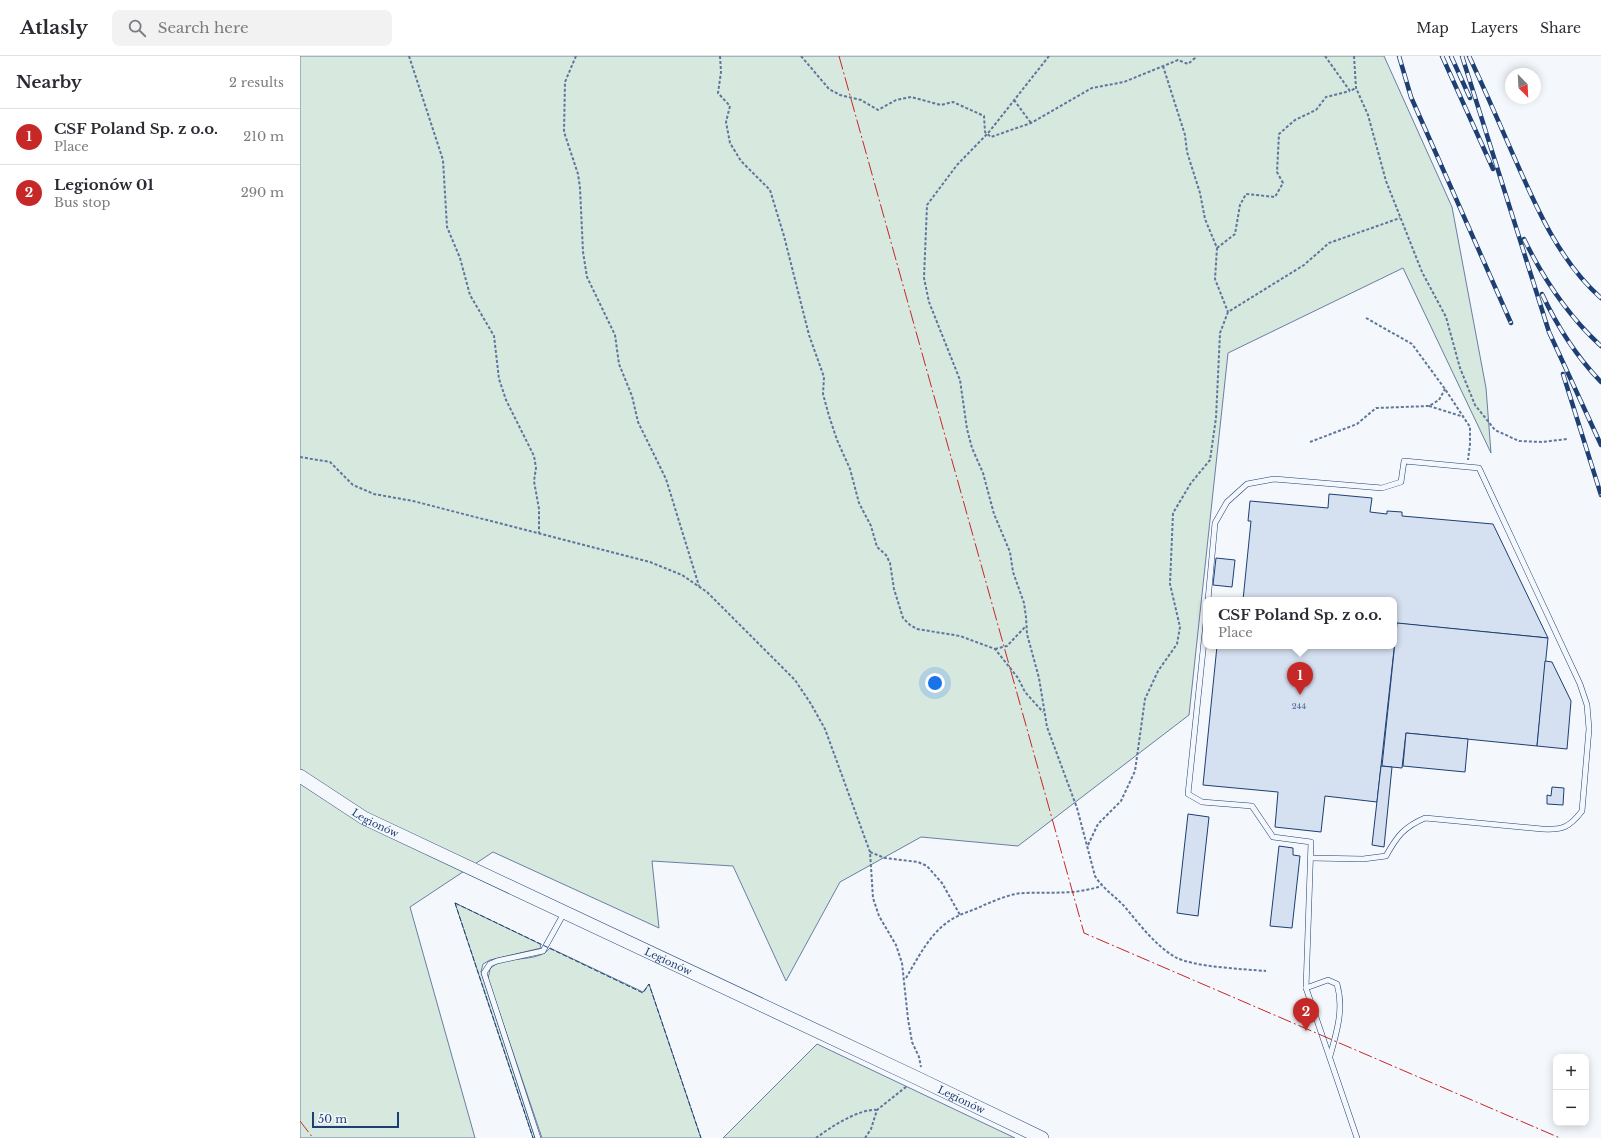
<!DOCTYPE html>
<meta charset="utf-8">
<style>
:root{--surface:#fff;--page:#f2f2f3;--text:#2b2b33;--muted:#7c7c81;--line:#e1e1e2;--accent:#c62828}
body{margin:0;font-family:"Libre Baskerville",serif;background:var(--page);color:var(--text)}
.controls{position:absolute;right:12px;bottom:12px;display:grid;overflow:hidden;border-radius:8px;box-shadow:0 2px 10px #0003}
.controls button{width:36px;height:36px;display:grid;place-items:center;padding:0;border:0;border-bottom:1px solid var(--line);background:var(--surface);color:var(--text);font:20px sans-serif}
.compass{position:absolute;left:1205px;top:12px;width:36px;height:36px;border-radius:50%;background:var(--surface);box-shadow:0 2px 10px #0003;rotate:156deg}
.scale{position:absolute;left:12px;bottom:10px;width:87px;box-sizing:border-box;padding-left:4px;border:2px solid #1d3f73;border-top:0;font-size:11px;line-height:14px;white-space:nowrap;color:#1d3f73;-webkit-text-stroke:3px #f4f7fb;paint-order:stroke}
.you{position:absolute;left:635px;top:627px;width:14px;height:14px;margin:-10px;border:3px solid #fff;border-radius:50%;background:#1a73e8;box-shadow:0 0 0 6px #1a73e833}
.badge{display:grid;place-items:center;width:26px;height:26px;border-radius:50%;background:var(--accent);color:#fff;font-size:13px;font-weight:700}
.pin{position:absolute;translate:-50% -33px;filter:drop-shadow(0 1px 2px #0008)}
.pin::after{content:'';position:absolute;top:21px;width:14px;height:12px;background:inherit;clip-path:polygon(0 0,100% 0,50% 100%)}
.popup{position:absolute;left:903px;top:541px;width:194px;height:52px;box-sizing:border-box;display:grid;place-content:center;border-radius:8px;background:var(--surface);filter:drop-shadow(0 1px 3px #0005);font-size:13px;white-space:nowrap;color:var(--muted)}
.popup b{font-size:15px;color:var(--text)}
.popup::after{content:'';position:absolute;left:50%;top:100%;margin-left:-8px;border:8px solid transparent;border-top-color:var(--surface)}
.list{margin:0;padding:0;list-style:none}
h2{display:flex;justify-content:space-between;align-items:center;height:52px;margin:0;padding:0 16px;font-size:17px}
h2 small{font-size:13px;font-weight:400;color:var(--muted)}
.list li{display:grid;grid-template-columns:26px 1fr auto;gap:12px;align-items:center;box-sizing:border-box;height:56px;padding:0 16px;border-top:1px solid var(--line)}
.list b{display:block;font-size:15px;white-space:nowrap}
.list p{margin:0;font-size:13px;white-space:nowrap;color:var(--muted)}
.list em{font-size:13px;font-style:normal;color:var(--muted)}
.icon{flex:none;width:22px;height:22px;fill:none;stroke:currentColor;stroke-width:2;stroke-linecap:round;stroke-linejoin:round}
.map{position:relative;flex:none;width:1301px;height:1082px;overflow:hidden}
header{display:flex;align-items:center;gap:24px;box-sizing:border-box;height:56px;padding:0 20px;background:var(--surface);border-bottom:1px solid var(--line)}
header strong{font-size:19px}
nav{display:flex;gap:22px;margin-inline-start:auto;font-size:14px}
.search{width:280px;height:36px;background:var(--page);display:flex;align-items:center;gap:10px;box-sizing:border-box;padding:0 14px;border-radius:8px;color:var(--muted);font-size:15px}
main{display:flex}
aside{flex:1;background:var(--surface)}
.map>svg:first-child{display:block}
.green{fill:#d7e8df;stroke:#687fa3}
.building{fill:#d5e0f0;stroke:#1d3f73}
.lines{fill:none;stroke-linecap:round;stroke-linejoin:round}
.service-casing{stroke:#1d3f73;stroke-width:6}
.tertiary-casing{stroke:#1d3f73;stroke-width:14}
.path{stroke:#5e769c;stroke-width:2;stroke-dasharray:3 2;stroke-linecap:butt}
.service{stroke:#f4f7fb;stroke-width:5}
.tertiary{stroke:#f4f7fb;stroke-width:13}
.rail-casing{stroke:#1d3f73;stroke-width:4.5}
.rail{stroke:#f4f7fb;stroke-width:3;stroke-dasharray:9;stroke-linecap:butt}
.fence{stroke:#1d3f73;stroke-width:1;stroke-dasharray:5 2;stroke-linecap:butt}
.power{stroke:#c62828;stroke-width:1;stroke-dasharray:14 3 2 3;stroke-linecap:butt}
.labels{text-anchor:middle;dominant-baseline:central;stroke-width:3;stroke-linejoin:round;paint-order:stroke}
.number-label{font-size:8px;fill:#4b6792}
.street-label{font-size:10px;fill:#1d3f73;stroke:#f4f7fb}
</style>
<header>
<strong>Atlasly</strong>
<div class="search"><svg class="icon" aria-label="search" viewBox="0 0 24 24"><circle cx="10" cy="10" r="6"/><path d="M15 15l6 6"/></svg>Search here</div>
<nav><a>Map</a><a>Layers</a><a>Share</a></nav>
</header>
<main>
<aside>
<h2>Nearby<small>2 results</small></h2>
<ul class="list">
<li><span class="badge">1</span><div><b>CSF Poland Sp. z o.o.</b><p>Place</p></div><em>210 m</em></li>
<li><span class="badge">2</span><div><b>Legionów 01</b><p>Bus stop</p></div><em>290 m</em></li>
</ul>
</aside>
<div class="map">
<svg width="1301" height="1082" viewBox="0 0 1301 1082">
<rect width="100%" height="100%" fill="#f4f7fb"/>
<!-- green -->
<g class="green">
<polygon points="0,0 1084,0 1152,151 1186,332 1191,397 1103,212 928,297 889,659 718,790 621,781 540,826 486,925 433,810 352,805 359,872 193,796 110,851 175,1082 0,1082"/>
<polygon points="155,847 240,888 241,892 190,904 183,908 181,916 235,1082 233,1082"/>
<path d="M 250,892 L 343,936 L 349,928 L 401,1082 L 242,1082 L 188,923 L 190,913 C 204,897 236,909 250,892 Z"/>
<polygon points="517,988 715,1082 423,1082"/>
</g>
<!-- building -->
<g class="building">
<polygon points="1029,438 1072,442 1070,456 1087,458 1087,455 1102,456 1102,460 1193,468 1248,582 1094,567 1094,544 943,544 951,465 948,465 950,445 1028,452"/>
<polygon points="916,502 935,504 932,531 913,529"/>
<polygon points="1094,567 1097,567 1077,746 1025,740 1021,776 975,771 978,736 903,729 917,590 1094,590"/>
<polygon points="1097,567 1248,582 1237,690 1106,677 1102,712 1082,710"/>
<polygon points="1245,605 1252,606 1271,645 1267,693 1237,690"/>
<polygon points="1106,677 1168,683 1165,716 1103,710"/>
<polygon points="1081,710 1092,711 1084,791 1072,789"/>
<polygon points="1252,731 1264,732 1263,749 1247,748 1247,739 1251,740"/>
<polygon points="888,758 909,761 898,860 877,857"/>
<polygon points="979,790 993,792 993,799 1000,800 992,872 970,870"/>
</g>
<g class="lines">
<defs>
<g id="service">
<path d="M 908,544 L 915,467 L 927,446 L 947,428 L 974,423 L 1082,432 L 1101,426 L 1104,405 L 1179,412 L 1280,628 L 1287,649 L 1289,673 L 1282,755 C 1269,772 1262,774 1242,773 L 1125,762 C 1104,771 1097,780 1086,800 L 1063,803 L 1011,802"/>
<polyline points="906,566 888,738 902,746 952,750 973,781 1011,786 1006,932 1057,1082"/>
<path d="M 1006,932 L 1028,924 L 1037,928 C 1044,952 1037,976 1030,1000"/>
<polyline points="238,1082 184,917 190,908 197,905 243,895 264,857"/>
</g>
<g id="tertiary">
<path id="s1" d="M 0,720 L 64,762 L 617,1022 L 742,1082"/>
</g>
</defs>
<!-- service casing -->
<use href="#service" class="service-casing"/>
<!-- tertiary casing -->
<use href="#tertiary" class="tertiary-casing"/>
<!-- path -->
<g class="path">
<polyline points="109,0 143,104 147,171 160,202 170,239 194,280 199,323 206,344 234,400 236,412 234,425 239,453 239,477"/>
<polyline points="276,0 265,26 264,76 278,118 280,132 283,196 287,221 315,279 319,308 332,340 338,366 366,423 399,530"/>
<polyline points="420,0 421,16 418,37 430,50 426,66 430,87 441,105 470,134 484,180 509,279 524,321 523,338 529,360 537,384 550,413 559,447 571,470 577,491 586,499 590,507 594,533 603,562 610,569 617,573 660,580 695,593 718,622 725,636 743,656"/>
<polyline points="501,0 529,33 540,39 561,44 578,54 596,44 611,41 641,49 653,46 684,60 685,76 691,81 731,67 792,32 824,26 878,4 888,8 895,2 895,0"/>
<path d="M 749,0 L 689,76 L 657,109 L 627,149 L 624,222 L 629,246 L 660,324 L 667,373 L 672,392 L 683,417 L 694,458 L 710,496 L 713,516 L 724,547 L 726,561 L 727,578 L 739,622 L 747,671 L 777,752 L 795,820 C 803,833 815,840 825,851 C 840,869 855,889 875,901 C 893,911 943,913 966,915"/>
<polyline points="1025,0 1050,35 1056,32"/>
<polyline points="1054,0 1056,32 1068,59 1086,125 1122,216 1146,261 1160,312 1175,349 1195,374 1219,385 1242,386 1267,383"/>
<polyline points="863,10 885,79 887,96 900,137 905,163 917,192 915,223 928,256"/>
<polyline points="714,44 731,67"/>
<polyline points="917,192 935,178 940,149 946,138 975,141 983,127 977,116 979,78 995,64 1016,54 1026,41 1050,35"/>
<polyline points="1066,262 1112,288 1145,333 1170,371 1170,388 1168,404"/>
<polyline points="1129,350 1164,361"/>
<polyline points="1010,386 1057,368 1076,352 1129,350 1139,344 1145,333"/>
<polyline points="0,401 30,406 53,429 74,438 113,445 350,506 382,519 407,536 495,624 511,648 525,673 570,796 573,842 579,860 596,889 602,907 608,963 612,986 619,1001 621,1011"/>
<polyline points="695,593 707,590 726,570"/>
<polyline points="788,789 798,768 821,745 835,715 845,643 858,615 877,588 880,571 870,528 873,457 891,427 910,404 916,362 920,277 928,256 1004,209 1029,187 1100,162"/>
<polyline points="570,796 585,802 618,806 627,810 642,827 660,859"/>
<path d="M 606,922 C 619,900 632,873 656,861 C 665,856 675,854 684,849 C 697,844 711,837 725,837 C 752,836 775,839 801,830"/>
<path d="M 516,1082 C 529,1072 560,1052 577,1054"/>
<polyline points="565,1082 571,1073 577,1054 607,1030"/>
</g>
<!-- service -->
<use href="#service" class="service"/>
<!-- tertiary -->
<use href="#tertiary" class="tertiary"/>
<defs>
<g id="rail">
<polyline points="1099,0 1111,41 1211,267"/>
<polyline points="1142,0 1193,113"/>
<polyline points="1151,0 1170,42"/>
<polyline points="1162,0 1249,276 1301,389"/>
<path d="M 1169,0 C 1185,34 1200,69 1215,103 C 1237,153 1260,206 1301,242"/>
<path d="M 1224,183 C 1243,222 1268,260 1301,290"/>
<path d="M 1242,238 C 1257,270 1276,300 1301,326"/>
<polyline points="1263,318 1301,439"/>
</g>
</defs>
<!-- rail casing -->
<use href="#rail" class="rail-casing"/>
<!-- rail -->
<use href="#rail" class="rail"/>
<!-- fence -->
<g class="fence">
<polyline points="155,847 343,937 349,928 401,1082"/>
<polyline points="155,847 233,1082"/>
</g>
<!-- power -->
<g class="power">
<polyline points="539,0 784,877 1260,1082"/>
<polyline points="0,1065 13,1082"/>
</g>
</g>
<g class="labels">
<!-- number labels -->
<g class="number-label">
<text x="999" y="650">244</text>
</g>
<!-- street labels -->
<g class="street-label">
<text stroke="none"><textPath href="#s1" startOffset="89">Legionów</textPath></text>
<text stroke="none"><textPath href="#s1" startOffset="413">Legionów</textPath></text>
<text stroke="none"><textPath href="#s1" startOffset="737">Legionów</textPath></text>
</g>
</g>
</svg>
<div class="controls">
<button>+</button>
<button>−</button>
</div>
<svg class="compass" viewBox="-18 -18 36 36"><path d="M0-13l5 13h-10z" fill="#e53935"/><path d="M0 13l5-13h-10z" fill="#7c7c81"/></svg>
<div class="scale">50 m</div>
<div class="you"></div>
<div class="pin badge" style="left:1000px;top:639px">1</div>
<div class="popup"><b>CSF Poland Sp. z o.o.</b>Place</div>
<div class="pin badge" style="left:1006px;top:975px">2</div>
</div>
</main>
